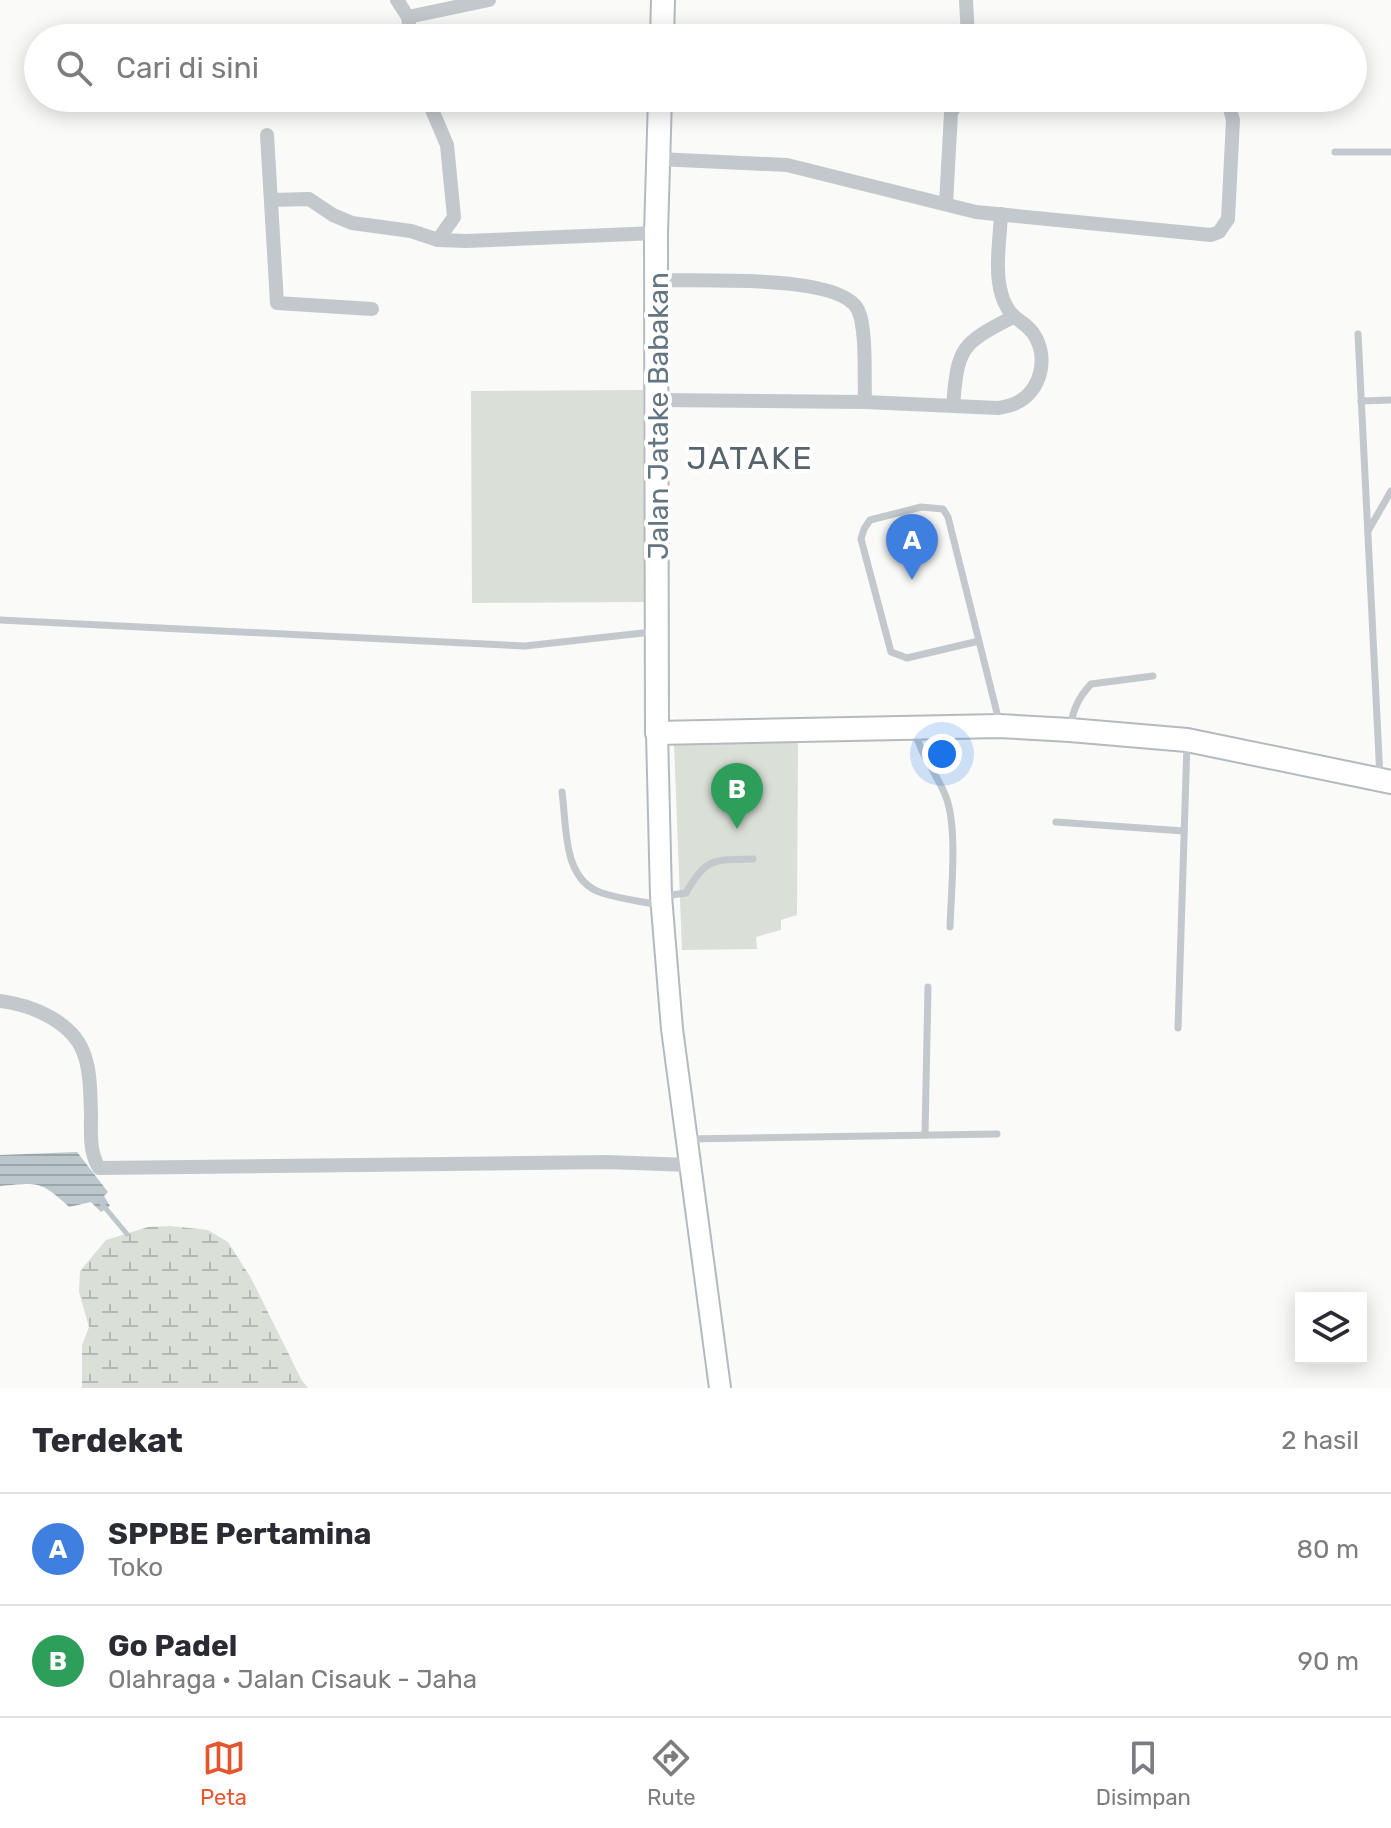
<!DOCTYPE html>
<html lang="id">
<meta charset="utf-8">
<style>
:root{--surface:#fff;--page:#f2f2f3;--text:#2b2b33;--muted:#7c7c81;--line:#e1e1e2;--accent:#e4572e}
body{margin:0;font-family:Rubik,sans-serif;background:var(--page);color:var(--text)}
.controls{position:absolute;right:24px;bottom:24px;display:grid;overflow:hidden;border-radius:0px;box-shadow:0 4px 20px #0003}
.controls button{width:72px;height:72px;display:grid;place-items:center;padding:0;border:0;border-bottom:2px solid var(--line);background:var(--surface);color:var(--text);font:40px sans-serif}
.you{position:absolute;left:942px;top:754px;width:28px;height:28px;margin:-20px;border:6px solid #fff;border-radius:50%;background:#1a73e8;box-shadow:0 0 0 12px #1a73e833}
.badge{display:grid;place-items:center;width:52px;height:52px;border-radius:50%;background:var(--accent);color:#fff;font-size:26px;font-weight:700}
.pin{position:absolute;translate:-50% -66px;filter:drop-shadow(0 2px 4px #0008)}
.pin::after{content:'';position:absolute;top:42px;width:28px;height:24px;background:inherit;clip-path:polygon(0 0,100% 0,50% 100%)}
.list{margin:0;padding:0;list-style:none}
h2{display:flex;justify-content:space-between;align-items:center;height:104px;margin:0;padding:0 32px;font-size:34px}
h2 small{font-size:26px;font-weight:400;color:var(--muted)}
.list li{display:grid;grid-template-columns:52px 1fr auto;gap:24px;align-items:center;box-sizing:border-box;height:112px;padding:0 32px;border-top:2px solid var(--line)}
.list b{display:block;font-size:30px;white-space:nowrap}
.list p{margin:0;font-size:26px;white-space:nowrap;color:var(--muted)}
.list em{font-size:26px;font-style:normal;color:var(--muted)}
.icon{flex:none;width:44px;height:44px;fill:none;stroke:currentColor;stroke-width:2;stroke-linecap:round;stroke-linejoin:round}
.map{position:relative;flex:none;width:1391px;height:1388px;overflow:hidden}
.search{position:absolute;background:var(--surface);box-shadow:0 4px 20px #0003;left:24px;right:24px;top:24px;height:88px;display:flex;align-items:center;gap:20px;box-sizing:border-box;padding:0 28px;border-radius:44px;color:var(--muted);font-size:30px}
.sheet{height:328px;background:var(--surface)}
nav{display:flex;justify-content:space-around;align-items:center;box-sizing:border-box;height:112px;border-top:2px solid var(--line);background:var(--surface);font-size:22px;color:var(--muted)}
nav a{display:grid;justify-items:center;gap:4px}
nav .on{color:var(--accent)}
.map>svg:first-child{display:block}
.grass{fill:#dadfd7}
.wetland{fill:url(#wetland-marsh)}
.water{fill:url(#water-rules)}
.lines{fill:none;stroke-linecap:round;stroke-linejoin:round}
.stream{stroke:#bbc7cb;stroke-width:5}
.secondary-casing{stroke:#b3babf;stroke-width:24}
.primary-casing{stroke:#b5babe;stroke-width:26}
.lane{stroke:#c3c8cc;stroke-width:7}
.street{stroke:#c3c8cc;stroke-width:14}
.secondary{stroke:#fff;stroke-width:20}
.primary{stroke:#fff;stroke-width:22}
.labels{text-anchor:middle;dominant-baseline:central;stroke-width:8;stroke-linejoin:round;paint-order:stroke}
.street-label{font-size:28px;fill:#657683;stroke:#fff}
.quarter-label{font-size:32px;letter-spacing:2px;fill:#57646e;stroke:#fff}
</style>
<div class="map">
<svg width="1391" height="1388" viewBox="0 0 1391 1388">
<defs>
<pattern id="wetland-marsh" width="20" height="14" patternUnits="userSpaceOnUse" patternTransform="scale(2)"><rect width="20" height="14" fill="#dadfd7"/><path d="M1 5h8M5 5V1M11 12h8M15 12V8" fill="none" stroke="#b4b9b4"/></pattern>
<pattern id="water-rules" width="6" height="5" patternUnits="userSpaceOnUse" patternTransform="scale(2)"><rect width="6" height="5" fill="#bbc7cb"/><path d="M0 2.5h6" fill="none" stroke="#9ca6aa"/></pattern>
</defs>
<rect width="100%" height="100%" fill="#fafaf8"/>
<!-- grass -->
<g class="grass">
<polygon points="643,390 645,602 472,603 471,391"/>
<polygon points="798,741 797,915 781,920 781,930 756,937 757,949 682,950 674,744"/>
</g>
<!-- wetland -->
<polygon class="wetland" points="170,1226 208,1230 228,1242 251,1278 301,1379 308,1388 82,1388 82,1345 89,1327 79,1292 80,1271 106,1240 148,1227"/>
<!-- water -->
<path class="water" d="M 77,1152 L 108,1192 L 104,1196 L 110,1206 L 101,1212 L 91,1202 L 69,1207 C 40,1180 38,1183 0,1186 L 0,1155 Z"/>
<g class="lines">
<!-- stream -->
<polyline class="stream" points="102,1204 127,1234"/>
<defs>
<polyline id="secondary" points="657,733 661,896 672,1029 720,1388"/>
<g id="primary">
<polyline points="662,38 663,0"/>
<polyline points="660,98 656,233 657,733 1000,726 1070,730 1187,740 1391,782"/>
</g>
</defs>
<!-- secondary casing -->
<use href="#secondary" class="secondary-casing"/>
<!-- primary casing -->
<use href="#primary" class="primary-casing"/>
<!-- lane -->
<g class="lane">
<polyline points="1335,152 1391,152"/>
<polyline points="1358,334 1380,778"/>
<polyline points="1361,401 1391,400"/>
<polyline points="1368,531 1391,491"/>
<polyline points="0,620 525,646 652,632"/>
<path d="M 979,641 L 907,658 L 891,652 L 861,539 L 864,529 L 870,520 L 921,507 L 943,509 L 948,517 C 965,585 982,653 999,721"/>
<path d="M 1070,728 C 1073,710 1078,698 1091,684 L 1153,676"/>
<path d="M 915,730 C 920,755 937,773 946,797 C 958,828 951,893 950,927"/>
<path d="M 562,792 C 567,827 562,880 602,893 C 620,899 640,901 659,905"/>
<polyline points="1056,822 1184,831"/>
<path d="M 664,896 L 686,893 C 706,857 714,860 753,859"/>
<polyline points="1178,1028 1187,743"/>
<polyline points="925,1135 928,987"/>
<polyline points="687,1139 997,1134"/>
</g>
<!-- street -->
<g class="street">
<polyline points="397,0 408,17 411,38"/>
<polyline points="966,0 968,38"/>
<polyline points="408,17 489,0"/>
<polyline points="427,98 447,145 454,217 438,240"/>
<polyline points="267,135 277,303 372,309"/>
<polyline points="658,159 787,165 976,212 1211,235 1219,232 1228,219 1233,120 1227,98"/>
<polyline points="271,200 309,199 333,215 352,223 411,231 438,240 466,241 656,233"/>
<polyline points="946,204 951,113 960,98"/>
<path d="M 658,280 C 697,282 841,273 858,310 C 867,328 864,380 865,402"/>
<path d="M 658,400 L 865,402 L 998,408 C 1004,407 1011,406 1016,403 C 1042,391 1049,356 1033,333 C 1021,317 1011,322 1002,296 C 994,271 1000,240 1001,214"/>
<path d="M 953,405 C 958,348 960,344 1013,317"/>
<path d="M 0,1001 C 32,1005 75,1022 85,1057 C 91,1075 90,1094 91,1113 C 91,1133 89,1151 99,1168 L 606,1162 L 690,1165"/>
</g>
<!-- secondary -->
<use href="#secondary" class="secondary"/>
<!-- primary -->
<use href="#primary" class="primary"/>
</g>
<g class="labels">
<!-- street labels -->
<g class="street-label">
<text transform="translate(658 416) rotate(-90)">Jalan Jatake Babakan</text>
</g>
<!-- quarter labels -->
<g class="quarter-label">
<text x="750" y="458">JATAKE</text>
</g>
</g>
</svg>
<div class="controls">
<button><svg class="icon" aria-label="layers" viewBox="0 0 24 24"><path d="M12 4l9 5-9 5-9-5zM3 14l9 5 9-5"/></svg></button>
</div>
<div class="you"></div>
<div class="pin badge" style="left:912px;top:580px;background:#3f7fe0">A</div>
<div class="pin badge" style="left:737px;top:829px;background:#2e9e5b">B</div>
<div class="search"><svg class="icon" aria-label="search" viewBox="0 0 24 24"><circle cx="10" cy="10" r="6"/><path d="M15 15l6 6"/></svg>Cari di sini</div>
</div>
<section class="sheet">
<h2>Terdekat<small>2 hasil</small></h2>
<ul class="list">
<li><span class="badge" style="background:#3f7fe0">A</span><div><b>SPPBE Pertamina</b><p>Toko</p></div><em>80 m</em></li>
<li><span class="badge" style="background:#2e9e5b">B</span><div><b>Go Padel</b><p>Olahraga · Jalan Cisauk - Jaha</p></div><em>90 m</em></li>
</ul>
</section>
<nav>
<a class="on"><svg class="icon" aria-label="map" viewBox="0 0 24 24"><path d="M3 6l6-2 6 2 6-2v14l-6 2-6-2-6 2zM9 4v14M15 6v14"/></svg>Peta</a>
<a><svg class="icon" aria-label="directions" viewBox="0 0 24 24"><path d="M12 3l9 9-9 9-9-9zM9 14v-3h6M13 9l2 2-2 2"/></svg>Rute</a>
<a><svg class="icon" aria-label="saved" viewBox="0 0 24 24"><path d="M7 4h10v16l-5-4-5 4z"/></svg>Disimpan</a>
</nav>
